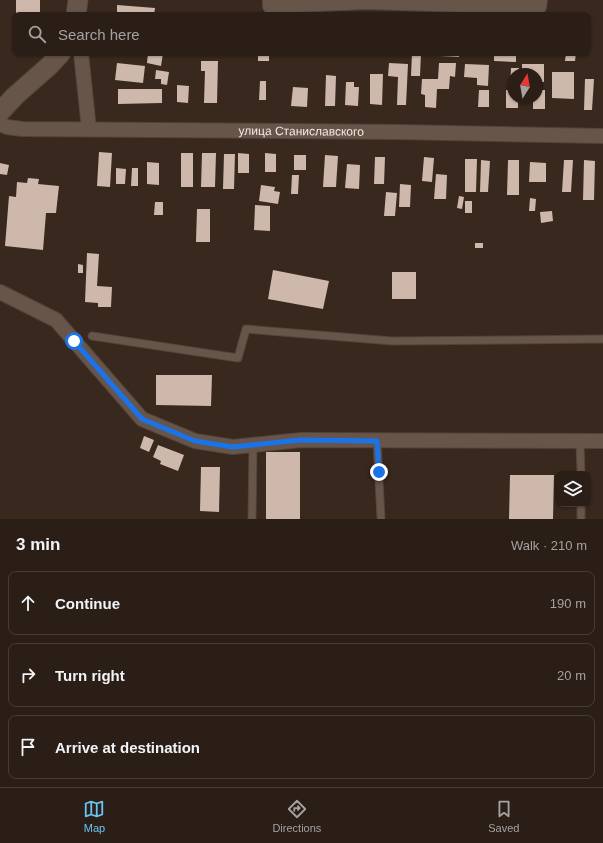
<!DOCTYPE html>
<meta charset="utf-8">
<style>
:root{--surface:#2a1e16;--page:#362b23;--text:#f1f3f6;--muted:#a5a2a1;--line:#463c35;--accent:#68c4f0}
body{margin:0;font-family:Helvetica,sans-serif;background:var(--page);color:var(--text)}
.controls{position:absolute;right:12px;bottom:12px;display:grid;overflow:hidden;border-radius:8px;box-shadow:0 1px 3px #0004}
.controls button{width:36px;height:36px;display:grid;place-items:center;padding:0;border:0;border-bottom:1px solid var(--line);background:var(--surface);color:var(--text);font:20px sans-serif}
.compass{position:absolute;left:507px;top:68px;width:36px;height:36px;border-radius:50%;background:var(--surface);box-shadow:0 1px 3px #0004;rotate:11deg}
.stop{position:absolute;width:12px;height:12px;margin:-9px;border:3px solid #1a73e8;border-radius:50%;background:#fff}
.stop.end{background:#1a73e8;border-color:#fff;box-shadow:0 1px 4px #0008}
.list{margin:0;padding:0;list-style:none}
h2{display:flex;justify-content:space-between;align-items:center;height:52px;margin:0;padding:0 16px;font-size:17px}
h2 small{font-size:13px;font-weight:400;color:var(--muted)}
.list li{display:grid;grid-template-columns:26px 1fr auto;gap:12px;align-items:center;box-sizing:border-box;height:64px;margin:0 8px 8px;padding:0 8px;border:1px solid var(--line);border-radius:8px}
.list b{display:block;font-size:15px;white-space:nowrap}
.list em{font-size:13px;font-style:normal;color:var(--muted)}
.icon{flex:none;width:22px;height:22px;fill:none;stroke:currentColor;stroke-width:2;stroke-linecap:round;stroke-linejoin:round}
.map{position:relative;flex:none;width:603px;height:519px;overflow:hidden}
.search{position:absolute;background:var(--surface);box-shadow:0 1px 3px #0004;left:12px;right:12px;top:12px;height:44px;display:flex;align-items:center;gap:10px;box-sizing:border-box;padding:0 14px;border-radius:8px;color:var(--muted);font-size:15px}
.sheet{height:268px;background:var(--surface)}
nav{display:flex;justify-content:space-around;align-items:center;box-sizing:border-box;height:56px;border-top:1px solid var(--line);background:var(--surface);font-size:11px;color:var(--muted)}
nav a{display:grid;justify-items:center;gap:2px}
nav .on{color:var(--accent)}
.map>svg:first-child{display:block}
.building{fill:#ceb8ac}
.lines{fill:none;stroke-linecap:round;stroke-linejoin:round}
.lane-casing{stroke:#52443c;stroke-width:9}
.street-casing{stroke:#52443c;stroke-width:16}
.secondary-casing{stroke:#52443c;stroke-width:21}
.lane{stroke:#68554a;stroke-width:7}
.street{stroke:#68554a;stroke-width:14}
.secondary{stroke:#68554a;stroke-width:19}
.route{stroke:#1a73e8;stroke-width:5}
.labels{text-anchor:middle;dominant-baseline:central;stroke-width:4;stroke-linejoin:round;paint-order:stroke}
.street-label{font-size:12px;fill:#f4e8e2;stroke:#38281e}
</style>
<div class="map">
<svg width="603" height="519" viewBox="0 0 603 519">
<rect width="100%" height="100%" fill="#38281e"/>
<!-- building -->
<g class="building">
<rect x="16" y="0" width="24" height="15"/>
<polygon points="117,5 155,8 154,15 117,15"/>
<polygon points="148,53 163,53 161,66 147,63"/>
<rect x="258" y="53" width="11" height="8"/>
<polygon points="412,53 421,53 420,76 411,76"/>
<polygon points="439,53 459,53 459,57 439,56"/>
<polygon points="494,53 516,53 516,62 494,61"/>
<polygon points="566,53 576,53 575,61 565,61"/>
<polygon points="201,61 218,61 217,103 204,103 205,71 201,71"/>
<polygon points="117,63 145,66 143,83 115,80"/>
<polygon points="389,63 408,64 406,105 397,105 398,77 388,76"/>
<polygon points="439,63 456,63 455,77 450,76 449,89 437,89 436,108 425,107 425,95 421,94 422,79 438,79"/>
<polygon points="465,64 489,65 488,86 477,85 477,78 464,77"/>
<polygon points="522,64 544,64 544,82 537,82 537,74 536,74 536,72 522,73"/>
<polygon points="511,68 519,68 519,74 513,74 513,98 518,98 518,108 506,108 506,90 510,90"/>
<polygon points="156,70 169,72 167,85 161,84 161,79 155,79"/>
<polygon points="552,72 574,72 574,99 552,98"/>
<polygon points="370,74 383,74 382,105 370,104"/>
<polygon points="326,75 336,76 335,106 325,106"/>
<polygon points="585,79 594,79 592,110 584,110"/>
<polygon points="260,81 266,81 266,100 259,100"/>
<polygon points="346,82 354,82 354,87 359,87 358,106 345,105"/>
<polygon points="177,85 189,86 188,103 177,102"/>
<polygon points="293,87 308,88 307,107 291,106"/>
<polygon points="118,89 162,89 162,103 118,104"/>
<polygon points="479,90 489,90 489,107 478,107"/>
<polygon points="537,90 545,90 545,109 533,109 533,98 537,98"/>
<polygon points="99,152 112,153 110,187 97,186"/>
<rect x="181" y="153" width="12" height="34"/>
<polygon points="202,153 216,153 215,187 201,187"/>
<polygon points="238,153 249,154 249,173 238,173"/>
<polygon points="265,153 276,154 276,172 265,172"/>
<polygon points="224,154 235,154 234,189 223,189"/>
<rect x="294" y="155" width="12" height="15"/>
<polygon points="325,155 338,156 336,187 323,187"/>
<polygon points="375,157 385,157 384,184 374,184"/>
<polygon points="424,157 434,158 432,182 422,181"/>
<polygon points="465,159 477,159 476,192 465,192"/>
<polygon points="481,160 490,161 488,192 480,192"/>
<polygon points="508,160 519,160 519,195 507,195"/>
<polygon points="564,160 573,160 571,192 562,192"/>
<polygon points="584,160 595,161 594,200 583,200"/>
<polygon points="147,162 159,163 159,185 147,184"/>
<polygon points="530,162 546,163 546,182 529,182"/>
<polygon points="0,163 9,165 7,175 0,174"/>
<polygon points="347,164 360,165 359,189 345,188"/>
<polygon points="116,168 126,169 125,184 116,184"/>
<polygon points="132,168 138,168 138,186 131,186"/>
<polygon points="436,174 447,175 446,199 434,199"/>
<polygon points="292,175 299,175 298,194 291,194"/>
<polygon points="28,178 39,179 38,184 59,186 56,213 46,213 43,250 5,246 9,196 16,197 17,182 27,183"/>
<polygon points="400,184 411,185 410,207 399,207"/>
<polygon points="261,185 275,187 274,191 280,192 278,204 259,201"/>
<polygon points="386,192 397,193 395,216 384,216"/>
<polygon points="459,196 464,197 462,209 457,208"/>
<polygon points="530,198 536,199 535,211 529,211"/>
<rect x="465" y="201" width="7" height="12"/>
<polygon points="155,202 163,202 163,215 154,215"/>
<polygon points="255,205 270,206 270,231 254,230"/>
<polygon points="197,209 210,209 210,242 196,242"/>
<polygon points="552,211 553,221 541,223 540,212"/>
<rect x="475" y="243" width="8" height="5"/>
<polygon points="87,253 99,254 97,286 112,287 111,307 98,307 98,303 85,302"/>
<polygon points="78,264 83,265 83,273 78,273"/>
<polygon points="273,270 329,281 323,309 268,299"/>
<rect x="392" y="272" width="24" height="27"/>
<polygon points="156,375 212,375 211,406 156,405"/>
<polygon points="144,436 154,440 149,452 140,448"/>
<polygon points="158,445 184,455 178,471 160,464 161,461 153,457"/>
<rect x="266" y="452" width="34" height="67"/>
<polygon points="201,467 220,467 219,512 200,511"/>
<polygon points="510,475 554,475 553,519 509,519"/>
</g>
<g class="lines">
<defs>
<g id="lane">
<polyline points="92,336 238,358 246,329 392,341 603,339"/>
<polyline points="377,441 381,519"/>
<polyline points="580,441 581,474"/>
<polyline points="581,504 581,519"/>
<polyline points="252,519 253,445"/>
</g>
<g id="street">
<polyline points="270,0 270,6 366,2 539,7 540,0"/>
<polyline points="81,53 89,129"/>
<path id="s1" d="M 0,124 L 7,127 L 22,129 L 397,132 L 603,136"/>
<polyline points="0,292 56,320 142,419 195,441 233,447 301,440 603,441"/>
</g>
<g id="secondary">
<polyline points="76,15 78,0"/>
<polyline points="0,112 15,96 49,66 61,53"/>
</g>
</defs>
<!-- lane casing -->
<use href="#lane" class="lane-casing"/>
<!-- street casing -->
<use href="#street" class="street-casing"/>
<!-- secondary casing -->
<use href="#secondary" class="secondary-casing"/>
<!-- lane -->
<use href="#lane" class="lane"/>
<!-- street -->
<use href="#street" class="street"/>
<!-- secondary -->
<use href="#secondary" class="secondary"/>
</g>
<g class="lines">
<!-- route -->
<polyline class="route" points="74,341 142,419 195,441 233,447 301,440 377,441 379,472"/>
</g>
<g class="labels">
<!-- street labels -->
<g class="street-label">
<text stroke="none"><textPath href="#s1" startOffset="302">улица Станиславского</textPath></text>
</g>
</g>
</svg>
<div class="controls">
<button><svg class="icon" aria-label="layers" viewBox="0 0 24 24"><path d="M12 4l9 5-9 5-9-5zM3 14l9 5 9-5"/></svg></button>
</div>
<svg class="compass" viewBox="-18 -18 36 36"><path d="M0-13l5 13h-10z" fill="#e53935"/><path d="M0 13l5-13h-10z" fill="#a5a2a1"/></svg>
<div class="stop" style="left:74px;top:341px"></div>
<div class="stop end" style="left:379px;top:472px"></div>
<div class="search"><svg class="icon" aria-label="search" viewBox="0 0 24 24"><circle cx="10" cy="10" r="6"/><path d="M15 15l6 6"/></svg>Search here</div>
</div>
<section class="sheet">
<h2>3 min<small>Walk · 210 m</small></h2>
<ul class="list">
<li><svg class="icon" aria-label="ahead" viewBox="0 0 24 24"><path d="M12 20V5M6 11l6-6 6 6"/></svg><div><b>Continue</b></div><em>190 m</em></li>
<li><svg class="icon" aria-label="right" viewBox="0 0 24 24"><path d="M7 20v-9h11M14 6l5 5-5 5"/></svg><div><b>Turn right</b></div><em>20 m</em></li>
<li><svg class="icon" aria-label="arrive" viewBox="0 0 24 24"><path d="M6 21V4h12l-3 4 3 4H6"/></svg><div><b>Arrive at destination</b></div></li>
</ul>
</section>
<nav>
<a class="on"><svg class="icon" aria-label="map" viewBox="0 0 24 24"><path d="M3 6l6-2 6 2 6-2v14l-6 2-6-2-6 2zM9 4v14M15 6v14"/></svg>Map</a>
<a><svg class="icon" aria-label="directions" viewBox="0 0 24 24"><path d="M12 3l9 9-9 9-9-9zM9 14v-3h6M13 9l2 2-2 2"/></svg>Directions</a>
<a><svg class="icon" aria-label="saved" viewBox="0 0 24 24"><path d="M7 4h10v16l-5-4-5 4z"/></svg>Saved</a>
</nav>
